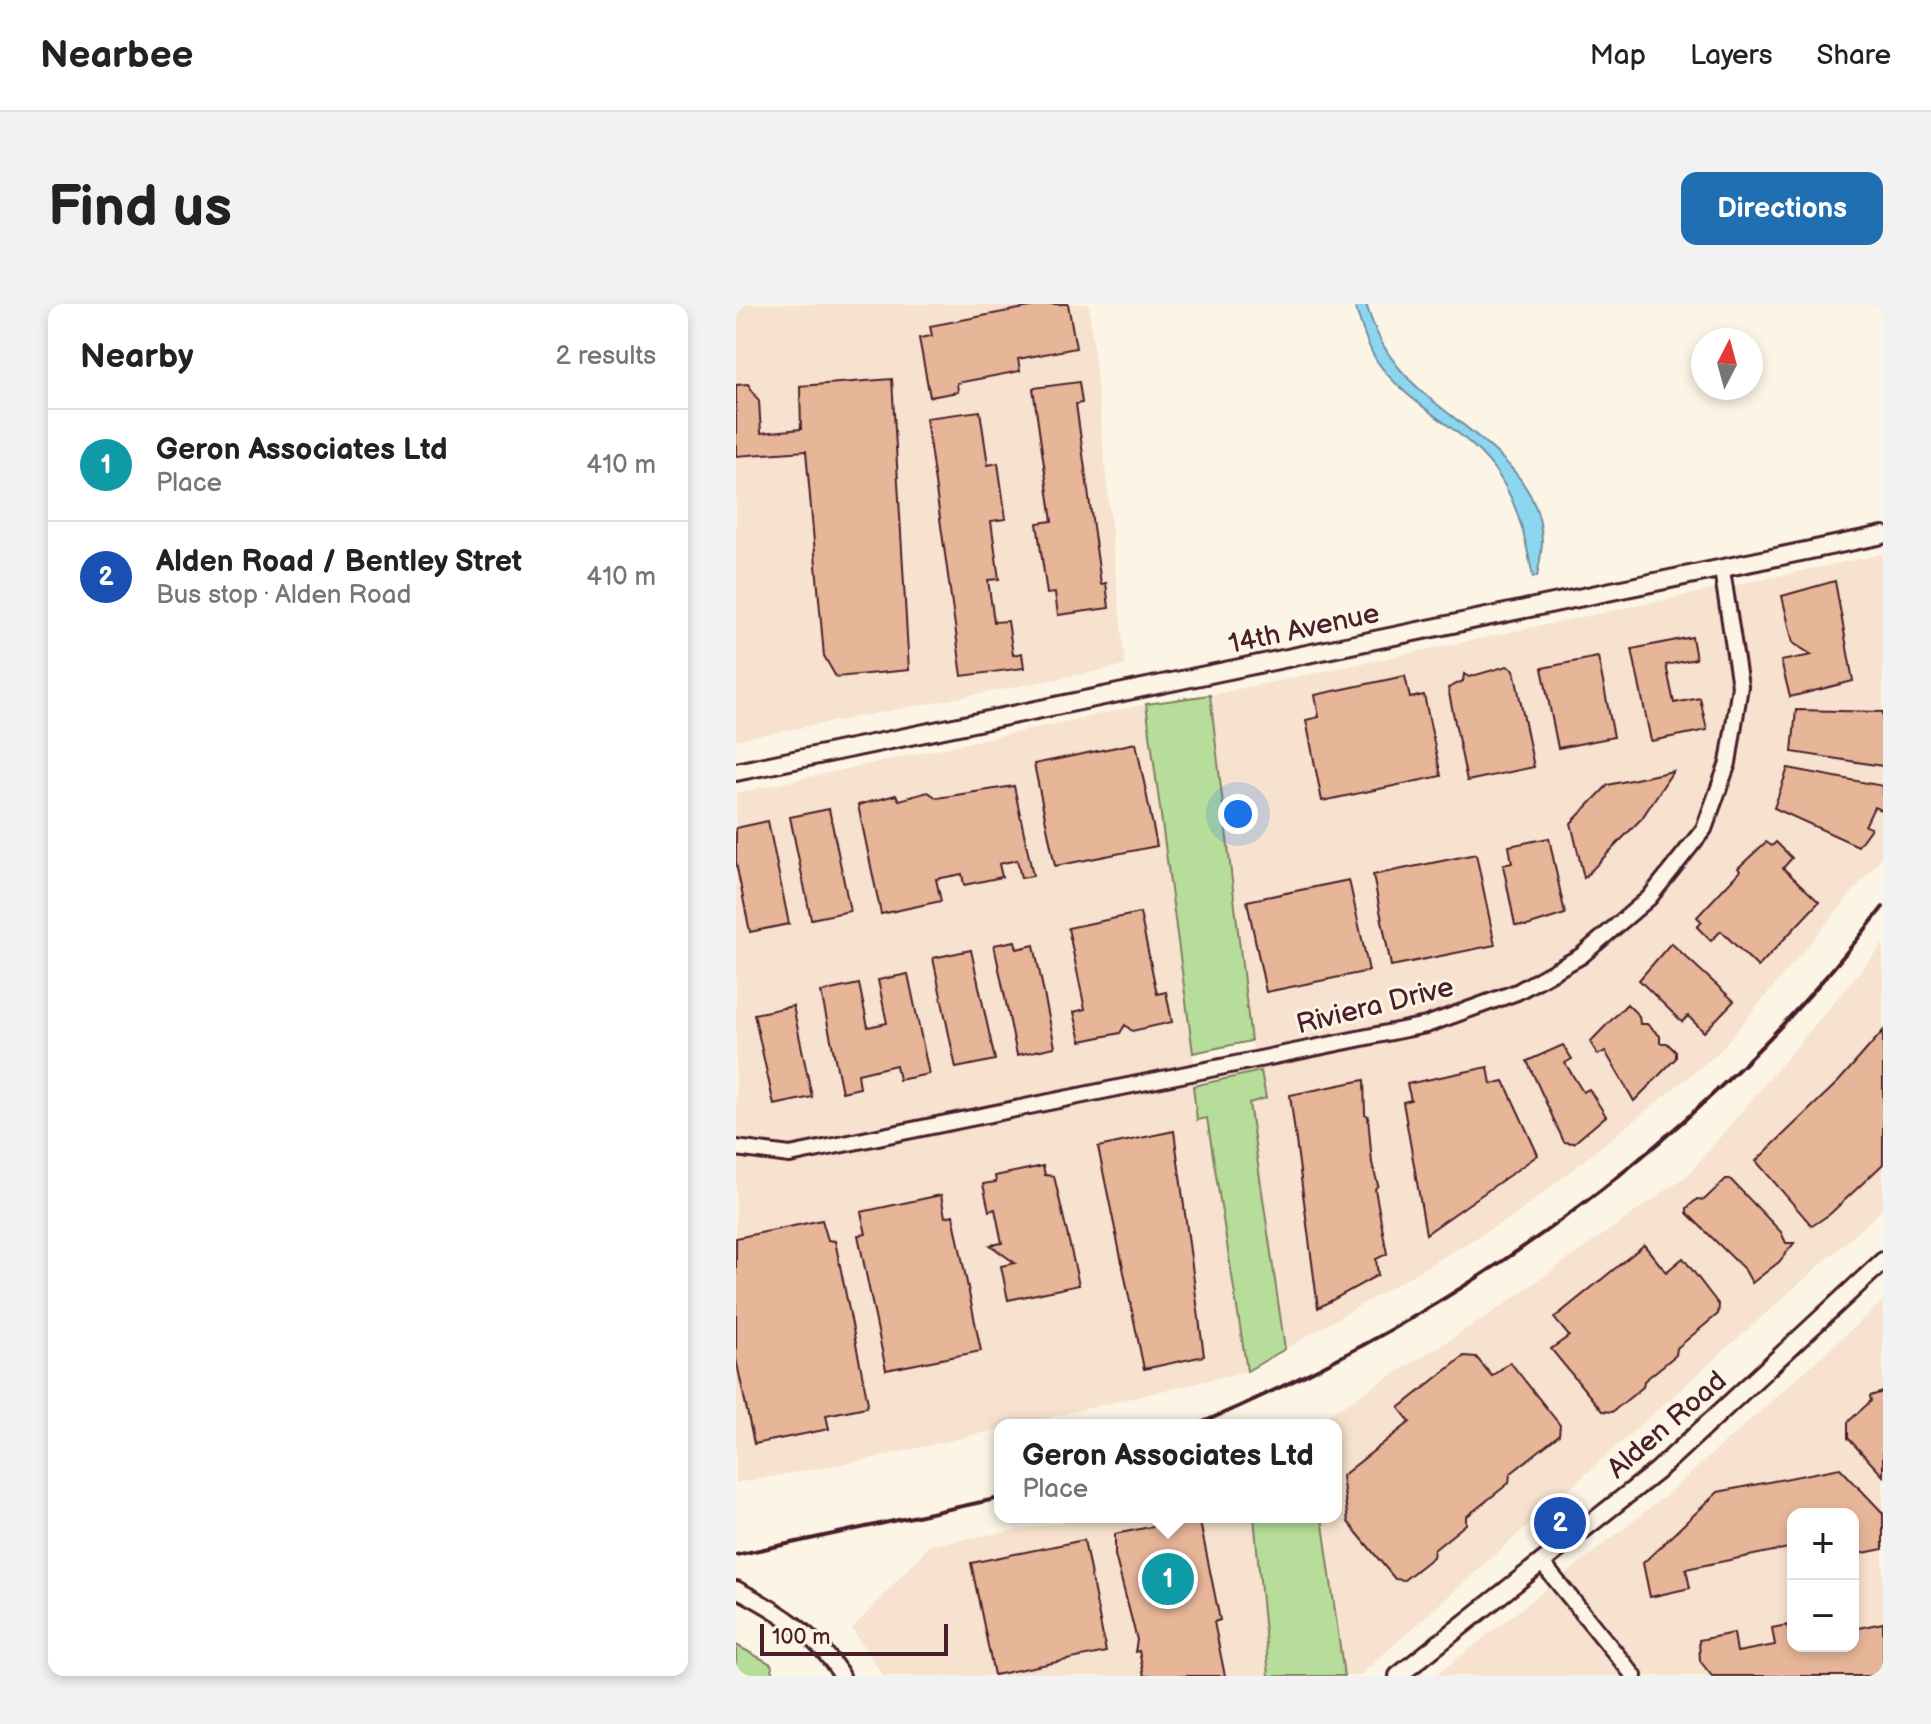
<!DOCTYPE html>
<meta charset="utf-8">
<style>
:root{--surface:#fff;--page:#f2f2f2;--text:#222;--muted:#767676;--line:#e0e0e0;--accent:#1f6fb2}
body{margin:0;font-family:"Balsamiq Sans",sans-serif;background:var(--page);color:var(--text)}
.controls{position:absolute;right:24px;bottom:24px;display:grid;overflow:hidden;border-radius:16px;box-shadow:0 4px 12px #0003}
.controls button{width:72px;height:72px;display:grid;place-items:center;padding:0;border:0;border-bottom:2px solid var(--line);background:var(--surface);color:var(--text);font:40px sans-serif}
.compass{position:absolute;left:955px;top:24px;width:72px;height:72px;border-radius:50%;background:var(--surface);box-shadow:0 4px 12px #0003;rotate:6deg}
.scale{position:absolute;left:24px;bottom:20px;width:188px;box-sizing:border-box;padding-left:8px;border:4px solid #4a1f2b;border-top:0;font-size:22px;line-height:28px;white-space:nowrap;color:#4a1f2b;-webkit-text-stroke:6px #fcf5e5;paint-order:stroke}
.you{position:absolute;left:502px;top:510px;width:28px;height:28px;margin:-20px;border:6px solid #fff;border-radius:50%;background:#1a73e8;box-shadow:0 0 0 12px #1a73e833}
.badge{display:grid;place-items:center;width:52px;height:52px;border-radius:50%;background:var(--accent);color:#fff;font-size:26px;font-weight:700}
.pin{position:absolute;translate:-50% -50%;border:4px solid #fff;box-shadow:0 2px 8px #0006}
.popup{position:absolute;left:258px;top:1115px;width:348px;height:104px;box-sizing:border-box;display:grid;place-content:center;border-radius:16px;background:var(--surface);filter:drop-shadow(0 2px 6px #0005);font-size:26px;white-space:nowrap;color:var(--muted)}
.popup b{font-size:30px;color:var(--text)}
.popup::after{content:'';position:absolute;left:50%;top:100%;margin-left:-16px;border:16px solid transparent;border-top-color:var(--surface)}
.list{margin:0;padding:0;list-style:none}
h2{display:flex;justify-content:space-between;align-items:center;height:104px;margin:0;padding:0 32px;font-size:34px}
h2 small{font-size:26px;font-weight:400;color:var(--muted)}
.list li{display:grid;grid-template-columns:52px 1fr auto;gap:24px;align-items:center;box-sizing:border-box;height:112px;padding:0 32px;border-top:2px solid var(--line)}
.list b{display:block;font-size:30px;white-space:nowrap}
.list p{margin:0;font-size:26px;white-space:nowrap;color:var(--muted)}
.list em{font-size:26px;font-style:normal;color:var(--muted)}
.map{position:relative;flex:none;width:1147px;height:1372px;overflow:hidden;border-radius:16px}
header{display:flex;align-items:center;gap:48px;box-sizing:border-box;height:112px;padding:0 40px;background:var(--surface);border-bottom:2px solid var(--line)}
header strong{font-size:38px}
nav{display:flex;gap:44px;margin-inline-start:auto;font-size:28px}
.intro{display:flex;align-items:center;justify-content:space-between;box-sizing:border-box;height:192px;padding:0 48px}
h1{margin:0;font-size:56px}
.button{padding:20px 36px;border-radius:16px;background:var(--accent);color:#fff;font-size:28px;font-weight:700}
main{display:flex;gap:48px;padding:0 48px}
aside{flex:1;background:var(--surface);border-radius:16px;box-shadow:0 4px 12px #0003}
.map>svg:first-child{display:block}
.built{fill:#f6e2ce;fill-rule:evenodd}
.green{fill:#b6de9a;stroke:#807e62;stroke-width:2}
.water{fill:#8dd6ef;stroke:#728da1;stroke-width:2}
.building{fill:#e7b699;stroke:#4a1f2b;stroke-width:2}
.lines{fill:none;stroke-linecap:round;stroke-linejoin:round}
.minor-casing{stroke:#4a1f2b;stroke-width:20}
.major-casing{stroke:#4a1f2b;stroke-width:22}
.minor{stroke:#fcf5e5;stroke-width:14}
.major{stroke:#fcf5e5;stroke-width:16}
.rail{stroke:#4a1f2b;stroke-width:4}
.labels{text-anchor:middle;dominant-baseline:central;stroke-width:6;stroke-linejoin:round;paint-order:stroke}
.street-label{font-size:28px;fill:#4a1f2b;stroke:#fcf5e5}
</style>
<header>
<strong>Nearbee</strong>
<nav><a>Map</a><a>Layers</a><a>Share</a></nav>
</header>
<div class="intro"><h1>Find us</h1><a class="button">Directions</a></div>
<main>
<aside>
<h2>Nearby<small>2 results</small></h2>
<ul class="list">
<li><span class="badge" style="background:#0f9aa8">1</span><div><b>Geron Associates Ltd</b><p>Place</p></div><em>410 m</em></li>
<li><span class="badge" style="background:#1a4fb4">2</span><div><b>Alden Road / Bentley Stret</b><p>Bus stop · Alden Road</p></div><em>410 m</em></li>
</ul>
</aside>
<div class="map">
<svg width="1147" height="1372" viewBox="0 0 1147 1372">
<rect width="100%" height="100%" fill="#fcf5e5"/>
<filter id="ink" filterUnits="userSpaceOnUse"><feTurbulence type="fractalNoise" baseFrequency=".0125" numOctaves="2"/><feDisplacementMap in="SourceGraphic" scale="16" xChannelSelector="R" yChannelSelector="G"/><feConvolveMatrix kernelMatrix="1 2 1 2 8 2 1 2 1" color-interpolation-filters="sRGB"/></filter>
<g filter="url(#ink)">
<!-- built -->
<g class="built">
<polygon points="0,0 353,0 389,362 0,436"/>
<polygon points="1147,250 1147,552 981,750 781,910 549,1045 513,799 530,793 515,737 474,391"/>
<polygon points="410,400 457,749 461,815 471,813 511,1067 281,1121 264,1121 264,1125 133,1155 0,1179 0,489"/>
<polygon points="1147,640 1147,905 623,1372 608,1372 586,1213 600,1213 600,1121 575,1121 744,1017 952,871"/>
<path d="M 1147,997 L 1147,1372 L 699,1372 L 928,1193 ZM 1057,1210 L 1117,1210 L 1117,1342 L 1057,1342 Z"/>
<polygon points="357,1213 518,1213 533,1372 147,1372 116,1325 194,1241"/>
</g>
<!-- green -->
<g class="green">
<polygon points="474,391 515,737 457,749 410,400"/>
<polygon points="525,767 530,794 513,799 549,1045 511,1067 471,814 461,816 457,782"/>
<polygon points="518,1213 586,1213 608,1372 533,1372"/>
<polygon points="0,1341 35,1360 38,1372 0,1372"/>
</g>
<!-- water -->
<path class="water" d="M 618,0 L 630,0 C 638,25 647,45 664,65 C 709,120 804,154 806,236 C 806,248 803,261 801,273 L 797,273 C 790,238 784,206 765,175 C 735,125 673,105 641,57 C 630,41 625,18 618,0 Z"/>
<!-- building -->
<g class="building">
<polygon points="310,0 332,0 340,44 282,55 284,67 221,79 222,88 194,93 183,34 196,32 194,22"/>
<polygon points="156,75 173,366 100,373 88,352 70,147 0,152 0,81 12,80 23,97 25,129 65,125 64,82"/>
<polygon points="343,78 346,99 340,100 365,280 370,279 373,304 322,311 319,289 311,290 301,219 316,217 297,84"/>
<polygon points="244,107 252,161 262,159 270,215 255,217 263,275 252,276 258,318 272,317 277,351 286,349 288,364 226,372 190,114"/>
<polygon points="1099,277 1117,377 1054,393 1045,357 1076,351 1057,339 1046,292"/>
<polygon points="956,333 960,355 930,361 938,399 964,394 971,426 915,437 896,345"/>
<polygon points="862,353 878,433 822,444 806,364"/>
<polygon points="771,362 778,366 798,463 731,477 712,384 727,377 728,370 733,373"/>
<polygon points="669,372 674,394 688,391 705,472 586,497 570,416 583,413 579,391"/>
<polygon points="1060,406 1147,408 1147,462 1056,448"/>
<polygon points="400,439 421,542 319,562 298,460"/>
<polygon points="1052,464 1147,482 1147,507 1138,503 1129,522 1135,524 1122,542 1038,504"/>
<polygon points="937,467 906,514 848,574 835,519 872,481"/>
<polygon points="278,482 297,572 285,574 281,556 263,560 266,573 228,581 226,570 200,575 205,597 145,610 122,501 160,491 163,496 192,488 201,494"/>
<polygon points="93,505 114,607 75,615 54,513"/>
<polygon points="32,517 53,620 14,628 0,559 0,524"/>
<polygon points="813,534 829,610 791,622 779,621 767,561 776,559 773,542"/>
<polygon points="1030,538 1036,542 1040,538 1056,554 1047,564 1083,598 1022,663 985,627 975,637 961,623 966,618 961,613 1004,567 1002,564"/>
<polygon points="740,550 759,641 655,662 637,571"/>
<polygon points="613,576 633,667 530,688 511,597"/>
<polygon points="404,609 421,690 430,688 436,718 396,727 389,721 384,729 345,737 338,708 349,705 332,624"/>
<polygon points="279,637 281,645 298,641 319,743 281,751 258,641"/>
<polygon points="935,639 998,697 968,728 952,712 946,718 903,676"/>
<polygon points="235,646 259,756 220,764 197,654"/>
<polygon points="172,670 193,770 163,776 160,761 122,770 124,784 106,788 85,688 123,680 132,723 151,719 142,676"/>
<polygon points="891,700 903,712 904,720 911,720 924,732 924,739 931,739 940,748 940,754 898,797 869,747 862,751 854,738"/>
<polygon points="57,702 76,793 38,801 18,710"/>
<polygon points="1147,727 1147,860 1094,910 1076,922 1020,857 1103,777"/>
<polygon points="827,741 836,755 829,759 847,788 853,785 870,812 838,839 828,838 791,757"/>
<polygon points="752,763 755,780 768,777 802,851 690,930 667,798 675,796 671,780"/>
<polygon points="628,776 629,810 632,812 636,859 642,881 639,885 651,950 640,955 642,971 582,1004 554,791"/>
<polygon points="438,827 468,1052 408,1065 362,843"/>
<polygon points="307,862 309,871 318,872 343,981 272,996 265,962 279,959 254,941 266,939 259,905 253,907 247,880 260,878 259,872"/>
<polygon points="990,875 994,875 1045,928 1050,939 1058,939 1043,958 1016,979 1009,966 951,909 951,904 961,895 968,896"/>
<polygon points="205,891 209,913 217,911 245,1047 150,1066 122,931 130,930 125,908"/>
<polygon points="86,916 92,936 99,937 132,1099 130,1103 90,1111 93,1125 18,1140 0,1055 0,934"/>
<polygon points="908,941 930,968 947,954 983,1001 982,1010 941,1044 940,1051 908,1077 907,1083 876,1108 866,1107 815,1045 833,1032 818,1014"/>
<polygon points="728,1052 740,1053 756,1072 774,1058 824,1121 823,1131 774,1170 773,1179 730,1213 730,1220 698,1246 697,1253 668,1276 659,1275 612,1218 606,1172 674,1118 663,1104"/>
<polygon points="1147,1088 1147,1172 1112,1134 1112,1118 1135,1097 1134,1092"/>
<polygon points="1104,1164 1147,1209 1147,1245 1122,1250 1117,1210 1057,1210 1057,1243 950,1265 954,1284 914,1293 907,1259 982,1188"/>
<polygon points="463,1213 484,1316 478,1318 489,1372 408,1372 403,1347 399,1348 401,1336 379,1251 379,1230"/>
<polygon points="348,1236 370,1348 258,1371 235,1259"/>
<polygon points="1147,1319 1147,1372 976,1372 964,1357 963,1336 998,1329 1001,1348 1039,1341 1036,1324 1051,1321 1057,1342 1117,1342 1117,1325"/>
</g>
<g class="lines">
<defs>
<g id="minor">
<polyline points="0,844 54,851 690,721 781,688 845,652 913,594 968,525 992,459 1004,382 986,266"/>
<polyline points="806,1259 898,1372"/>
<path d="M 0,1285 C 41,1306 81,1331 106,1372"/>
</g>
<g id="major">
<polyline points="0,468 1147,231"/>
<polyline points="662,1372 921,1167 1147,957"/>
</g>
</defs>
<!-- minor casing -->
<use href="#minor" class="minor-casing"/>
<!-- major casing -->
<use href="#major" class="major-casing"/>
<!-- minor -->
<use href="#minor" class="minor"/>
<!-- major -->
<use href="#major" class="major"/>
<!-- rail -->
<g class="rail">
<path d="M 460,1121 C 730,1008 967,836 1147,603"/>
<polyline points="0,1251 264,1194"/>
</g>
</g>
</g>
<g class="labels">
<!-- street labels -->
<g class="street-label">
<text transform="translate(568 325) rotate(-12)">14th Avenue</text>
<text transform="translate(639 702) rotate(-14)">Riviera Drive</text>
<text transform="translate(931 1121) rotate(-41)">Alden Road</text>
</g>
</g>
</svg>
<div class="controls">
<button>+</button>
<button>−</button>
</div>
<svg class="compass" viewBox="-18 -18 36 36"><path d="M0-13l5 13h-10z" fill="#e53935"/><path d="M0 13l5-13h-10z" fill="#767676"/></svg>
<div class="scale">100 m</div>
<div class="you"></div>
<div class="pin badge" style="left:432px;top:1275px;background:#0f9aa8">1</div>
<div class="popup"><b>Geron Associates Ltd</b>Place</div>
<div class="pin badge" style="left:824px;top:1219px;background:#1a4fb4">2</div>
</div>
</main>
